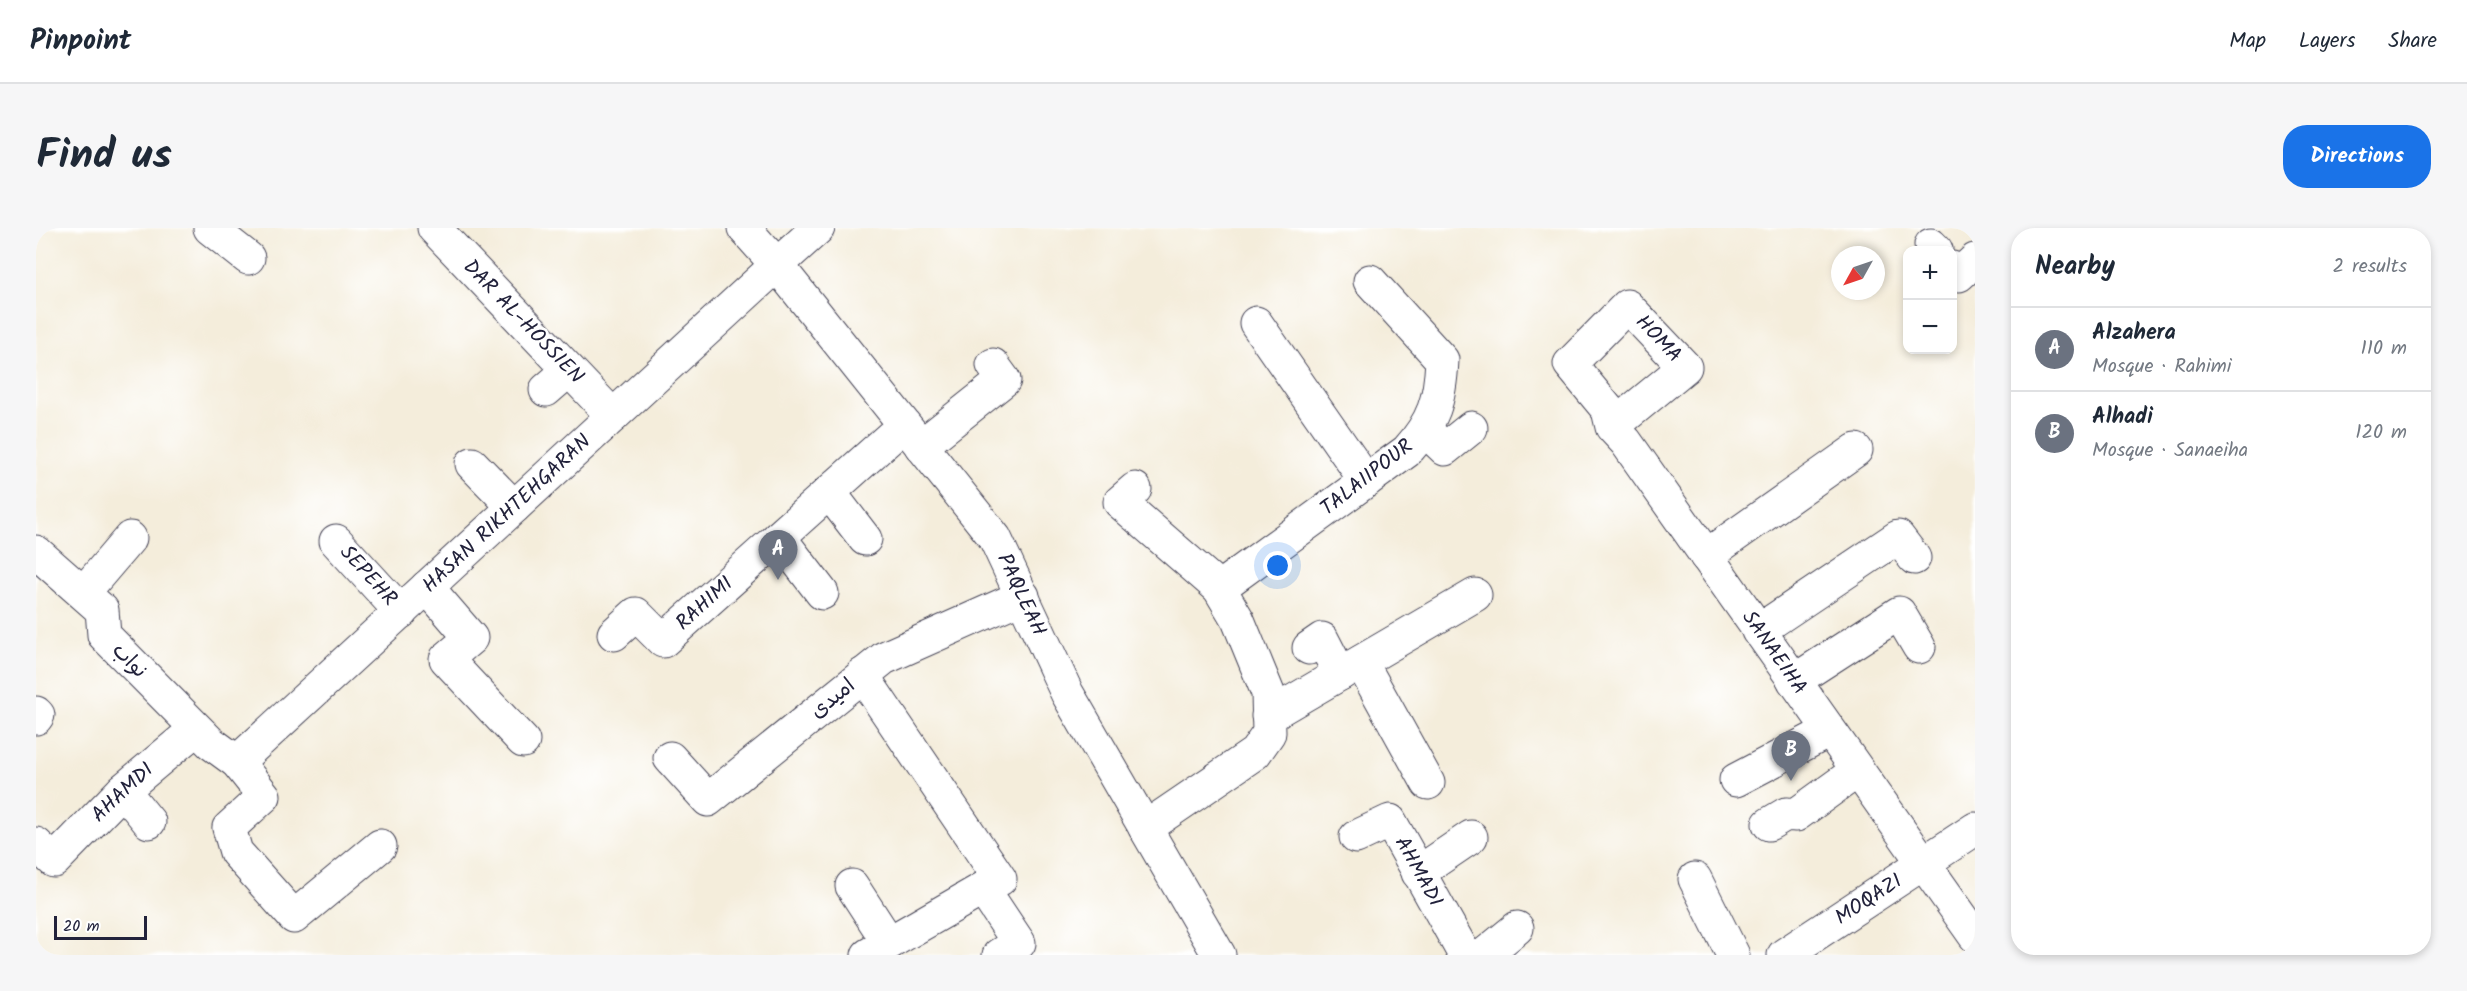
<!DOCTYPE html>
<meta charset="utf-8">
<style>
:root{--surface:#fff;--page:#f6f6f7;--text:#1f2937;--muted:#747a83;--line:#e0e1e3;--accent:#1a73e8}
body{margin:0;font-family:Kalam,"Playpen Sans Arabic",sans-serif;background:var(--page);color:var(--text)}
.controls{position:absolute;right:18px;top:18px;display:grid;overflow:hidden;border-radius:12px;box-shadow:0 3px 9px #0003}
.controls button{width:54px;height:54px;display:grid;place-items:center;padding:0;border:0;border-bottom:2px solid var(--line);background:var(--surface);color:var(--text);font:30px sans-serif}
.compass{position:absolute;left:1795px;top:18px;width:54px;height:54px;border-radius:50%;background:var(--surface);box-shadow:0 3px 9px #0003;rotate:230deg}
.scale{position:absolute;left:18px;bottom:15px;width:93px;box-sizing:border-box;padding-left:6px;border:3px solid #22223b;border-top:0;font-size:16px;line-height:21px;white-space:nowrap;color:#22223b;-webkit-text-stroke:4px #fff;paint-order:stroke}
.you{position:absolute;left:1242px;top:338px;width:21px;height:21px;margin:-15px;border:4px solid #fff;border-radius:50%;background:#1a73e8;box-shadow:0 0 0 9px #1a73e833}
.badge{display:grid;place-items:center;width:39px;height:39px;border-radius:50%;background:var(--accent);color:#fff;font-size:20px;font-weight:700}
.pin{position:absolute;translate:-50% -50px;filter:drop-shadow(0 2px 3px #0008)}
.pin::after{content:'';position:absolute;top:32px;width:21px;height:18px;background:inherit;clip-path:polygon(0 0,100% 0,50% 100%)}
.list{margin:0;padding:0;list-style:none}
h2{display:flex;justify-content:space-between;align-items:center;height:78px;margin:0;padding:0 24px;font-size:26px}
h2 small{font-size:20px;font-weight:400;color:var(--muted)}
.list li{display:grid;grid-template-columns:39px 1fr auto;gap:18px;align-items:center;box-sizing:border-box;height:84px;padding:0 24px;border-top:2px solid var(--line)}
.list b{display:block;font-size:22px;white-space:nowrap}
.list p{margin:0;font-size:20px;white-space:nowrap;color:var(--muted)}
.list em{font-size:20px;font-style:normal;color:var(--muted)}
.map{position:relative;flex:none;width:1939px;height:727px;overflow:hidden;border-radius:24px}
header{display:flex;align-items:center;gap:36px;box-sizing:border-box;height:84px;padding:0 30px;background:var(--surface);border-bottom:2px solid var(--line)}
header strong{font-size:28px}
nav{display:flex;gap:33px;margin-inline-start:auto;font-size:21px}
.intro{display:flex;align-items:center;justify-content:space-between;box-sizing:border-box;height:144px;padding:0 36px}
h1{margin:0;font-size:42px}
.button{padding:15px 27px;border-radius:24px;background:var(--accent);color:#fff;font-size:21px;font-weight:700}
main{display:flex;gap:36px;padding:0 36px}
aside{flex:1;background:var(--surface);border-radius:24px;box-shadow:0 3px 9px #0003}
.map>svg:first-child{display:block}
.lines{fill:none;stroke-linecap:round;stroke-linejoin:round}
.minor-casing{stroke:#424053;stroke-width:35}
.tertiary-casing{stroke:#424053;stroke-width:35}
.minor{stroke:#fff;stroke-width:33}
.tertiary{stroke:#fff;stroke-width:33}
.labels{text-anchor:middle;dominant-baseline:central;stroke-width:5;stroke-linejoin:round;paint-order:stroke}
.street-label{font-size:21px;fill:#22223b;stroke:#fff}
</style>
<header>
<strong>Pinpoint</strong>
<nav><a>Map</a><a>Layers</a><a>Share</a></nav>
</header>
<div class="intro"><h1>Find us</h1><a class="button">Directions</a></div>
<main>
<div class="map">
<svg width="1939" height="727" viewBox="0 0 1939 727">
<rect width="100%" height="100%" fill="#fff"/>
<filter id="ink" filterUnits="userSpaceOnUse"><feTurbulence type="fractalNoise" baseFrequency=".0167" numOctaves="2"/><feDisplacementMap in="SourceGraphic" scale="12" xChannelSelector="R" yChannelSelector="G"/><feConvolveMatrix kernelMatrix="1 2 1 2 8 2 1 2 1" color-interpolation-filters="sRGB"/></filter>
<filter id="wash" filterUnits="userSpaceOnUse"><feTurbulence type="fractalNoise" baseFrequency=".008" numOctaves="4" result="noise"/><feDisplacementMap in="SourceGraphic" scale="24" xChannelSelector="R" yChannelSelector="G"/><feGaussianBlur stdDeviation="1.35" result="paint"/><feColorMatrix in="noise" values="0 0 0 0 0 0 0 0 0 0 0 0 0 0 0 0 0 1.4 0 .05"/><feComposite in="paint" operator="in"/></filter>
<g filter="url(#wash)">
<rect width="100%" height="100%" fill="#f4eddb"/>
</g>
<g filter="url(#ink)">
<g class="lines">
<defs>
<g id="minor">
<polyline points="174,0 212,30"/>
<polyline points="398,0 577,188"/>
<polyline points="1895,17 1900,22"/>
<polyline points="1916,40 1923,47 1939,32"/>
<polyline points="1220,95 1330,253"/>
<polyline points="510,162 533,142"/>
<polyline points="1576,199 1649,139 1591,78 1534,136 1572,182 1576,199 1590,214 1939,708"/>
<polyline points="1390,203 1409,221 1435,200"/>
<polyline points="885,218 968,152 957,137"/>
<polyline points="436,236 478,279"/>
<polyline points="1099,261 1084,274 1183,360 1202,392 1232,465 1233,505 1219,525 1109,600"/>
<polyline points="793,264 829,311"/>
<polyline points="743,309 786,365"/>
<polyline points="300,313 365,384"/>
<polyline points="0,324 66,382 68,407 175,515 201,534 228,568 193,600 200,624 258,689 344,618"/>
<polyline points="1670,328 1820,222"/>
<polyline points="391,359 435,410 410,431 487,513"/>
<path d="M 1183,360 L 1371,223 C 1398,193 1404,172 1406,132 L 1334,53"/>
<polyline points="48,364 94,310"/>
<polyline points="1722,403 1862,309 1878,330"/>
<polyline points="578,406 600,386 627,413 868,197"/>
<polyline points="1273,420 1286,411 1304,446"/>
<polyline points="1325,434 1392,555"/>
<polyline points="826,447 964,651 832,727"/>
<polyline points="1758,453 1863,385 1883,419"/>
<polyline points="0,485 2,487 0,490"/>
<polyline points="1232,488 1439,367"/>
<polyline points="634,530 672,572 848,430 987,368"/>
<polyline points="201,534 741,37 959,310 1031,465 1183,727"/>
<polyline points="1700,552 1793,503"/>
<polyline points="87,562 113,594"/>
<polyline points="1733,596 1750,586 1760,587 1821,543"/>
<polyline points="1320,609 1354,593 1429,727"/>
<polyline points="0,616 18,633 87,562 160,501"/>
<polyline points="1382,645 1435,609"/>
<polyline points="1659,651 1697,727"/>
<polyline points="816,658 853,715"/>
<polyline points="947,661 983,715 963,727"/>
<polyline points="1448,727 1481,700"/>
<polyline points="1748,727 1939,601"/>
</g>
<polyline id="tertiary" points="708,0 741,37 782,0"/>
</defs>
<!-- minor casing -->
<use href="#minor" class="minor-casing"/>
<!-- tertiary casing -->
<use href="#tertiary" class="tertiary-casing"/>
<!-- minor -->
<use href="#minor" class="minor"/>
<!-- tertiary -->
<use href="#tertiary" class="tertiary"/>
</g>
</g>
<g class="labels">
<!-- street labels -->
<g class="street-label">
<text transform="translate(487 94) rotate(46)">DAR AL-HOSSIEN</text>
<text transform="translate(1622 111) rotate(47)">HOMA</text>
<text transform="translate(1331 250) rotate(-38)">TALAIIPOUR</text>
<text transform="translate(471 286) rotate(-43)">HASAN RIKHTEHGARAN</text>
<text transform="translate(332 348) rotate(48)">SEPEHR</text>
<text transform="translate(985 367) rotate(65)">PAQLEAH</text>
<text transform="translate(669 376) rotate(-42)">RAHIMI</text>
<text transform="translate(1738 425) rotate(55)">SANAEIHA</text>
<text transform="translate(93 433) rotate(45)">نواب</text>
<text transform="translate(797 471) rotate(-39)">امیدی</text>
<text transform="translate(87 565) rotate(-43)">AHAMDI</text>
<text transform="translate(1382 644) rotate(61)">AHMADI</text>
<text transform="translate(1833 672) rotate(-33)">MOQAZI</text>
</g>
</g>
</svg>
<div class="controls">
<button>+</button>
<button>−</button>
</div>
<svg class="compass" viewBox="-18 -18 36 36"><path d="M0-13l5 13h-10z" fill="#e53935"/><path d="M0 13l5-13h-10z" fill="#747a83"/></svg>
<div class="scale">20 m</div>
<div class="you"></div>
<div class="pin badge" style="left:742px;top:352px;background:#6b7280">A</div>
<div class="pin badge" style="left:1755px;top:553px;background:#6b7280">B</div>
</div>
<aside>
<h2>Nearby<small>2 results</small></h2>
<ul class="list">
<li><span class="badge" style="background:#6b7280">A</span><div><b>Alzahera</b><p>Mosque · Rahimi</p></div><em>110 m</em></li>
<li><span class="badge" style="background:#6b7280">B</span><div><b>Alhadi</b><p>Mosque · Sanaeiha</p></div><em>120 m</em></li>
</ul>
</aside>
</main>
